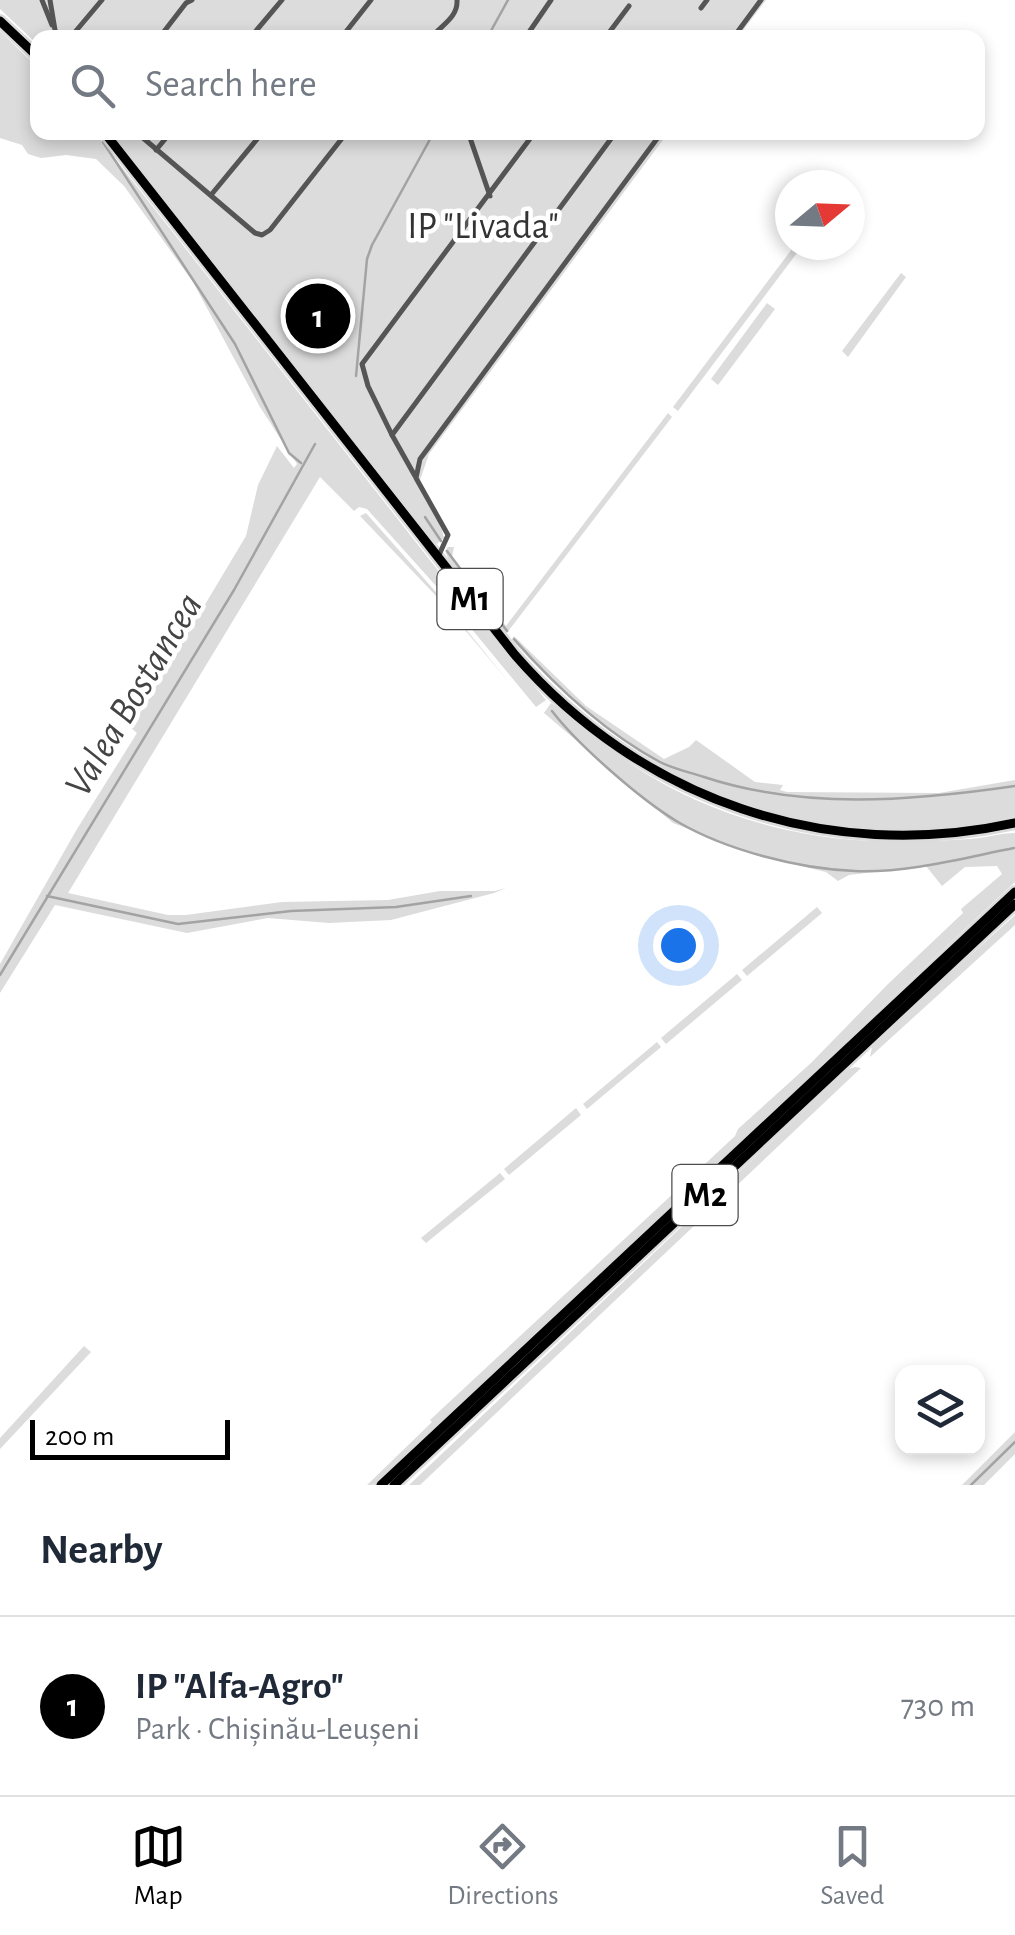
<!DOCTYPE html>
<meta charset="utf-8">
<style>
:root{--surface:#fff;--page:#f2f2f3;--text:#1f2937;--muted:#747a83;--line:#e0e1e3;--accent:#000}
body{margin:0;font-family:"Alegreya Sans",sans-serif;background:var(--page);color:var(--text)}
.controls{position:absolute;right:30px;bottom:30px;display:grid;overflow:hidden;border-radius:20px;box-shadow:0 5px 15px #0003}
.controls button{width:90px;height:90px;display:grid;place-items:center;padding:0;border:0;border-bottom:2px solid var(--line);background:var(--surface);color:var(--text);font:50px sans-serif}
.compass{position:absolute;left:775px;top:170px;width:90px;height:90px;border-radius:50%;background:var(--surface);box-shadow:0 5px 15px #0003;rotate:71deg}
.scale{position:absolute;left:30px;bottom:25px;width:200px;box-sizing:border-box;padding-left:10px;border:5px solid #000;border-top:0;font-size:28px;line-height:35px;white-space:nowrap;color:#000;-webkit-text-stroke:8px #fff;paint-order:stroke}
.you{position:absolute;left:678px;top:945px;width:35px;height:35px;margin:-25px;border:8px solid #fff;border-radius:50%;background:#1a73e8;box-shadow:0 0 0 15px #1a73e833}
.badge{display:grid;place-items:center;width:65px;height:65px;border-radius:50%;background:var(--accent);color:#fff;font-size:32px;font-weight:700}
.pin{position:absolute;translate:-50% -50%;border:5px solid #fff;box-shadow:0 2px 10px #0006}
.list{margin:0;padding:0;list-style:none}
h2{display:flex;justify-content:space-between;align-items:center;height:130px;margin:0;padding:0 40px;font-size:42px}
h2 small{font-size:32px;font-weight:400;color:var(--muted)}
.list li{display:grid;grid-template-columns:65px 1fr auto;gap:30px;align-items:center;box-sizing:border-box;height:180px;padding:0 40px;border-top:2px solid var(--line)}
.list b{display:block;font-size:38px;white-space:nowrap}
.list p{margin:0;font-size:32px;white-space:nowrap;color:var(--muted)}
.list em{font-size:32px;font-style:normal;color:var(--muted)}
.icon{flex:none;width:55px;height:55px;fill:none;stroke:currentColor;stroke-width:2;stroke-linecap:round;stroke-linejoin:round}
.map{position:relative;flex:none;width:1015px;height:1485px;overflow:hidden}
.search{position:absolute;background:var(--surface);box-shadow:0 5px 15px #0003;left:30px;right:30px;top:30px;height:110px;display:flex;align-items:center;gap:25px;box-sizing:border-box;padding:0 35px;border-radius:20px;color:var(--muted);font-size:38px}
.sheet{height:310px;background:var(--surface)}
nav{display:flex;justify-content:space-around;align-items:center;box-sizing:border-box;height:140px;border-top:2px solid var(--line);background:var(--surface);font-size:28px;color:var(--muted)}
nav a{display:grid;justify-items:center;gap:5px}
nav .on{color:var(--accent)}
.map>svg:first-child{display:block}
.green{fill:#dcdcdc}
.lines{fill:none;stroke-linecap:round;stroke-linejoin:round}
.stream{stroke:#a3a3a3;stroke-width:2.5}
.trunk-casing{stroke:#dbdbdb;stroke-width:14}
.minor{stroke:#555;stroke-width:5}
.trunk{stroke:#000;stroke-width:9}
.labels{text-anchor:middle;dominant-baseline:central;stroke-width:9;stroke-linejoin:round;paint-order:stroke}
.shield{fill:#fff;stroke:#4c4c4c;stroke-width:2.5}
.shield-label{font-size:35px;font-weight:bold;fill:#000}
.park-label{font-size:38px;fill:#333;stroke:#fff}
.water-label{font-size:40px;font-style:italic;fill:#444;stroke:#fff}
</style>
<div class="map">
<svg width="1015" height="1485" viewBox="0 0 1015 1485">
<rect width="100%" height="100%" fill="#fff"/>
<!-- green -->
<g class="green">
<polygon points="0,0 766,0 738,37 38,38 37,44 0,9"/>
<polygon points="0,31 37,67 38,132 95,133 444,578 546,700 536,707 437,587 367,509 359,507 354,511 320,477 68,893 168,915 186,915 282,902 388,900 440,891 495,891 506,888 494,893 391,920 329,923 268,918 187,933 55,905 0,993 0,964 77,829 137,733 131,728 246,536 258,485 277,446 294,468 297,464 260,407 193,282 124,186 96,159 66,155 41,158 28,154 22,145 0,138"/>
<polygon points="113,133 668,133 429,454 418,486 442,530 444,538 437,544 425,532"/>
<polygon points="795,245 803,245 678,411 673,407"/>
<polygon points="901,273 906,277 848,357 842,351"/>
<polygon points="767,303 775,309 718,385 711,379"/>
<polygon points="668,413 672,417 506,634 450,563 445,551 448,547 454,547 452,557 506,626"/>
<polygon points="366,513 435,591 512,686 439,599 360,516"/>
<path d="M 514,636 L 586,706 L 664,759 L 689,747 L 696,740 L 755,782 L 783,785 L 780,790 L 787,792 L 939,793 L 1015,780 L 1015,816 C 812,864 648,791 512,640 Z"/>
<path d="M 551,703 C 579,721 603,745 631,764 C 702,812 791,839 877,841 C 908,842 939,841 969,839 C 985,838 1000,833 1015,833 L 1015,882 L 373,1485 L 367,1485 L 432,1422 L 430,1420 L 735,1136 L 738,1129 L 811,1063 L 888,984 L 963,913 L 961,909 L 1002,874 L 997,866 L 965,867 L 942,886 L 926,866 L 849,875 L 838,881 L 826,872 L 755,855 L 673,823 L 544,713 Z"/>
<polygon points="817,907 822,913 747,976 742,970"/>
<polygon points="1015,915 1015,925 870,1057 873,1043"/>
<polygon points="737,974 742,980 666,1044 661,1038"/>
<polygon points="657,1042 661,1047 587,1109 583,1104"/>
<polygon points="855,1067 861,1068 420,1485 409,1485 848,1069"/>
<polygon points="576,1108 581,1115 509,1175 504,1169"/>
<polygon points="500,1173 505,1179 426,1243 421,1238"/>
<polygon points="84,1346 91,1352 0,1449 0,1438"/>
<polygon points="1015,1432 1015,1454 984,1485 962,1485"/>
</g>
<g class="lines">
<!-- stream -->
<g class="stream">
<polyline points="487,38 508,0"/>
<polyline points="103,142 235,344 289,453 301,463"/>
<polyline points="356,376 367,259 372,245 434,132"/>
<polyline points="425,517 441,541"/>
<polyline points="447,551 507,631"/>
<path d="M 514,639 C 556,687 604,732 660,762 C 673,769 689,772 704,777 C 804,810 912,801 1015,786"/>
<path d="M 552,711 C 578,745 641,800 678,822 C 726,850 799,869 855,871 C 908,873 963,858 1014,848"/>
<polyline points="47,896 178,924 291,911 396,907 471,896"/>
<polyline points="0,975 234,590 315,444"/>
<polyline points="971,1485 1015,1442"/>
</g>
<defs>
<g id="trunk">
<polyline points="0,21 38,57"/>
<path d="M 104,132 L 515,655 C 641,800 827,864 1015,823"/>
<polyline points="381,1485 1015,892"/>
<polyline points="394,1485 1015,904"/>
</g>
</defs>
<!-- trunk casing -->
<use href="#trunk" class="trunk-casing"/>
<!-- minor -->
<g class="minor">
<polyline points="42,0 52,25"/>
<polyline points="50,0 55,30 60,38"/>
<polyline points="701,8 707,0"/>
<polyline points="70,38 102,0"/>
<polyline points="159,38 186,3 192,0"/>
<polyline points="250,38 282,0"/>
<polyline points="341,38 371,0"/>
<path d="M 431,38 C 441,25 458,18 457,0"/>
<polyline points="525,38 551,0"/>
<polyline points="605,38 629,6"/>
<polyline points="733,38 761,0"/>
<polyline points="136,132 255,233 262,235 270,230 347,132"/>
<polyline points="468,132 490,196"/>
<polyline points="156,150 171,132"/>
<polyline points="211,195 263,132"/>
<polyline points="392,435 368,386 362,364 535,132"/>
<polyline points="415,476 392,435 616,132"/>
<polyline points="439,555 448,535 416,478 420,459 662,132"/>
</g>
<!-- trunk -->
<use href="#trunk" class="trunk"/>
</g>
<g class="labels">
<!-- shield labels -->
<g class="shield">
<rect x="437.5" y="569" width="65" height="60" rx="8"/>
<rect x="672.5" y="1165" width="65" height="60" rx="8"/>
</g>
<g class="shield-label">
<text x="470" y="599">M1</text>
<text x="705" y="1195">M2</text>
</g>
<!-- park labels -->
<g class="park-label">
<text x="483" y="227">IP "Livada"</text>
</g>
<!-- water labels -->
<g class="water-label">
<text transform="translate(134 695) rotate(-59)">Valea Bostancea</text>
</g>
</g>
</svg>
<div class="controls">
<button><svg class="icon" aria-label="layers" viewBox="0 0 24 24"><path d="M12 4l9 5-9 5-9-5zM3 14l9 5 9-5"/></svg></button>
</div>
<svg class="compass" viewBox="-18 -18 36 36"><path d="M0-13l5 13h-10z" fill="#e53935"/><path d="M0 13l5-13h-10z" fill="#747a83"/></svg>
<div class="scale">200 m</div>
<div class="you"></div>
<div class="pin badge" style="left:318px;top:316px">1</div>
<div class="search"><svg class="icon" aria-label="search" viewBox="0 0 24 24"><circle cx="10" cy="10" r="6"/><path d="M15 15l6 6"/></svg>Search here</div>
</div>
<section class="sheet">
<h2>Nearby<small></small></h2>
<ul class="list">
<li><span class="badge">1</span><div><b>IP &quot;Alfa-Agro&quot;</b><p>Park · Chișinău-Leușeni</p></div><em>730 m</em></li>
</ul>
</section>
<nav>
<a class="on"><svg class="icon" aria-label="map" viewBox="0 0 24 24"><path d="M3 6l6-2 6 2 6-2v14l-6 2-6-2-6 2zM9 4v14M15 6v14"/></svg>Map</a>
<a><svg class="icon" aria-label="directions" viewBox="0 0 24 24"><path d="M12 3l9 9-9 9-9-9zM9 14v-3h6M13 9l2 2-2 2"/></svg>Directions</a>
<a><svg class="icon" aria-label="saved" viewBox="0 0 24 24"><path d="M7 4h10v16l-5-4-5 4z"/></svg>Saved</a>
</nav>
